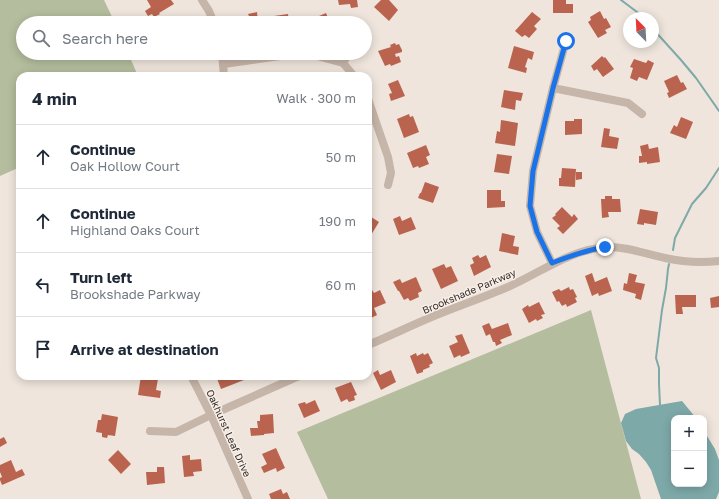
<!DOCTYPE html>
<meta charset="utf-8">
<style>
:root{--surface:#fff;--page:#f2f2f3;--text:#1f2937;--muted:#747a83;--line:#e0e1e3}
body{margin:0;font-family:"Golos Text",sans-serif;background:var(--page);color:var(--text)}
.controls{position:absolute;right:12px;bottom:12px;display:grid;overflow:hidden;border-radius:8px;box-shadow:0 2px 10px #0003}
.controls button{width:36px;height:36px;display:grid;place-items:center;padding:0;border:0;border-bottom:1px solid var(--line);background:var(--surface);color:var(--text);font:20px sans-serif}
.compass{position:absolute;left:623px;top:12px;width:36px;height:36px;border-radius:50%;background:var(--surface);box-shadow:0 2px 10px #0003;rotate:336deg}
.stop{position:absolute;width:12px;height:12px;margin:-9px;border:3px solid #1a73e8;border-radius:50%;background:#fff}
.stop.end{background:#1a73e8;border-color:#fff;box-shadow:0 1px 4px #0008}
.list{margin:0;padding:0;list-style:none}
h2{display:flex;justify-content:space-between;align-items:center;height:52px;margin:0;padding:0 16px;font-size:17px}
h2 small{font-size:13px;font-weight:400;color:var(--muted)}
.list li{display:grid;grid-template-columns:26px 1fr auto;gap:12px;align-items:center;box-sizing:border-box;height:64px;padding:0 16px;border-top:1px solid var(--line)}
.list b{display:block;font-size:15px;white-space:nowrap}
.list p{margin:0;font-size:13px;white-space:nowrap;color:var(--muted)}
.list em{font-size:13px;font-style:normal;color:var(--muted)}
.icon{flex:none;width:22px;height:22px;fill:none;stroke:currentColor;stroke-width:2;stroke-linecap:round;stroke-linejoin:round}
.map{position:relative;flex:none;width:719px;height:499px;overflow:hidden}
.search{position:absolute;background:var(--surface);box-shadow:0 2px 10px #0003;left:16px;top:16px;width:356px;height:44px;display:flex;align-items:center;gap:10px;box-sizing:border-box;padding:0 14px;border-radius:22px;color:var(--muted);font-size:15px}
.panel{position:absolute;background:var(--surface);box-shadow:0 2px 10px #0003;left:16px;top:72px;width:356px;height:308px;border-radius:12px}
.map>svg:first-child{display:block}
.green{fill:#b4bd9d}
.water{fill:#7ea9a9}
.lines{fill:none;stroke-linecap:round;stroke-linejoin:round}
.stream{stroke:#7ea9a9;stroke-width:2}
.building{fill:#ba644f}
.street{stroke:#c6b5a9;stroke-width:8}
.route{stroke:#1a73e8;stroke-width:5}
.labels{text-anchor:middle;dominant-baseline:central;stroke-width:3;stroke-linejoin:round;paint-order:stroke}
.street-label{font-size:10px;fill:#342b28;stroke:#f7efe8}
</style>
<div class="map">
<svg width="719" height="499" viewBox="0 0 719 499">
<rect width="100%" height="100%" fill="#efe5dc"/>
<!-- green -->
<g class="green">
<polygon points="0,0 104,0 115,23 23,23 23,53 128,53 138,76 20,76 20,167 0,176"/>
<polygon points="591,310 641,499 328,499 297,432"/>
</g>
<!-- water -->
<polygon class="water" points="682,401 696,418 674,418 674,484 704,484 704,431 715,449 719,460 719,492 716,499 661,499 651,470 646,462 639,454 632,449 626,441 621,423 625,414 636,409"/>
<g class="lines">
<!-- stream -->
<g class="stream">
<polyline points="621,0 641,15 644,18"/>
<polyline points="653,29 681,60 696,78 719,111"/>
<polyline points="673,250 675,238 692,204 706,188 719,168"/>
<polyline points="660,405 659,384 659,368 656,358 662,310 666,288 668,269 669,264"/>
</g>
</g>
<!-- building -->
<g class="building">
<polygon points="147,0 171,0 174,4 159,13 160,14 154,17 152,14 148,16 145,11 151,7"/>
<polygon points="338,0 357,0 358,7 351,8 350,4 339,5"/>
<polygon points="381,0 389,0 398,10 389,21 374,7"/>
<polygon points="553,0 566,0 566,4 573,4 573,13 553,13"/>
<polygon points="600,11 604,19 606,18 611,27 605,30 607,33 598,38 588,22 591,20 590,17"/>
<polygon points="257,12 258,23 236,23 235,18 249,16 248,14"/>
<polygon points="532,12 541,19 534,26 537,29 529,38 525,35 522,37 515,31"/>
<polygon points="326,13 330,23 311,23 310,20"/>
<polygon points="288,14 289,23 270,23 270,19 274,18 274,16"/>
<polygon points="395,43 396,45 399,44 402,50 402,52 395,54 396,57 399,56 401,62 391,66 390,64 385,66 378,51 391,47 390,45"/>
<polygon points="514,46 534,52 532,60 528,58 525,67 527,68 526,73 508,68"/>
<polygon points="167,53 181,53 168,58"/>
<polygon points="602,56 604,58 605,57 614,69 603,77 597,69 594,71 591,66"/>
<polygon points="634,59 646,63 648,60 654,63 647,80 639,77 637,81 630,78 633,68 630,67"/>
<polygon points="677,75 681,83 683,82 687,89 669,98 667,93 669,92 664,81"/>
<polygon points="398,80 405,96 391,101 389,94 392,93 388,84"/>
<polygon points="504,90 523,93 521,101 516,100 515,110 501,107"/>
<polygon points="409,114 410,117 413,116 419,132 404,138 397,119"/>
<polygon points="681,117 693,122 686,139 670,133 674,125 677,127"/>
<polygon points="574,119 582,119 582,134 565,135 565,121 574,121"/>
<polygon points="501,120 518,123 515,146 495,143 497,131 500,132"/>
<polygon points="604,128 610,129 609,136 619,138 617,149 601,147"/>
<polygon points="648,144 649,149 658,147 660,162 647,164 647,162 639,163 639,156 642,156 640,146"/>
<polygon points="426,145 430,155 426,157 429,164 419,168 418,166 413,168 407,153"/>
<polygon points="497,154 512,156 509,174 494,172"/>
<polygon points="562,168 576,169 575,187 559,186 559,178 561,178"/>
<polygon points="576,172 582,172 582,179 576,180"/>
<polygon points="425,182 439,187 433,203 418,198 420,193 421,193"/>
<polygon points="487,190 501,190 501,201 505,201 505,207 487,208"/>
<polygon points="605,196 612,196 612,199 620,199 621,212 608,212 609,217 602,218 601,199 605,199"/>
<polygon points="562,207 572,217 574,214 578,219 563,234 557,228 560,226 552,218 556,215 555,214"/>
<polygon points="640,209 658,212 656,225 644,223 644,225 637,224"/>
<polygon points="368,212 370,213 368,215 379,222 371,235 368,233"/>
<polygon points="400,216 402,221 411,217 416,229 399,235 393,219"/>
<polygon points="502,233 515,236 513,246 519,247 518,255 499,251"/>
<polygon points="478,255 480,258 486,255 491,267 474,276 470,265 474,263 472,258"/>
<polygon points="444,264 446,268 451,266 458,281 441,289 432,269"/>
<polygon points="592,273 595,282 607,277 612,291 599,296 598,293 592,296 585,276"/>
<polygon points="629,273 637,275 635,282 645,284 641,300 635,298 636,294 623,290 624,283 627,284"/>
<polygon points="416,277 422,291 418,293 419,297 410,301 408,298 404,300 399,291 398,291 393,282 400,279 402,283"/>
<polygon points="569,287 570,290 573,289 577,297 575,298 577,302 567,307 566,304 562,306 559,301 557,302 552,292 559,289 561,291"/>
<polygon points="372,290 374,293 380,290 386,303 374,308 377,315 371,318 368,311 368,292"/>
<polygon points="675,295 696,295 696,307 682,307 683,314 676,314"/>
<polygon points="719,296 719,307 711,308 710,298"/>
<polygon points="539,302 545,314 541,315 543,318 537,321 536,319 529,323 522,309 528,305 529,307"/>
<polygon points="489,323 492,329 508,323 512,335 500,340 502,343 496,346 495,342 493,342 490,334 486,336 482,326"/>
<polygon points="462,334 470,353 461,357 460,355 454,358 449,346 458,342 455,336"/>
<polygon points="416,353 417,356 423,353 424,355 428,353 433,363 429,365 430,367 423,370 423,372 417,374 410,356"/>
<polygon points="378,370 380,375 391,370 396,382 381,390 373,373"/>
<polygon points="141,376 158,379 156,390 161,391 160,398 138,395"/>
<polygon points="216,376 242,376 244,380 221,389"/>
<polygon points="351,382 357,395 354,396 355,400 349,402 347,399 341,402 335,388"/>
<polygon points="315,400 320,411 304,418 298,404 305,402 306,404"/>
<polygon points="102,414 118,417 115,436 108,435 107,438 102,437 102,433 96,432 98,420 101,420"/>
<polygon points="273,414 274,433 264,434 264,435 251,436 250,428 258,428 257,421 260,421 260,415"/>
<polygon points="4,437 7,443 0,447 0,439"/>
<polygon points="276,448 285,468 277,472 276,468 264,473 261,467 267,464 262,454"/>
<polygon points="118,450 131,464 121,474 108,460"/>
<polygon points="190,455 190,460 201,459 202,471 193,472 194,476 184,477 182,456"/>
<polygon points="11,460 16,472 22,469 25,475 2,485 0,480 0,478 2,477 0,472 0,465"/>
<polygon points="157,467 164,467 165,483 147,485 146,472 157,472"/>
<polygon points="281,489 283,494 287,492 290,499 271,499 269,494"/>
</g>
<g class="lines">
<!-- street -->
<g class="street">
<polyline points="202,0 209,11 214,23"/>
<polyline points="222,53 224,76"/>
<polyline points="343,63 349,53"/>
<polyline points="224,64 287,55 317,56 343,63 354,76"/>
<polyline points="553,88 628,103 642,114"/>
<polyline points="368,99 388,157 391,173 388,185"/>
<polyline points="552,263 537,232 530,206 533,171 553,88 566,41"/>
<path d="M 368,345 C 390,336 412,325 434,316 C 459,306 484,297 508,287 C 540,273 569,250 606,247 C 626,246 645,254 665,258 C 683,262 701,263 719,261"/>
<polyline points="191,376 211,415 248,499"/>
<polyline points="150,431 176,432 211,415 299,376"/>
</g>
</g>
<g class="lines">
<!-- route -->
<path class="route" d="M 566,41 L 553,88 L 533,171 L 530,206 L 537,232 L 552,263 C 570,256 587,250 605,247"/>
</g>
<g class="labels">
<!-- street labels -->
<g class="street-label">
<text transform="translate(469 291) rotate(-23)">Brookshade Parkway</text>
<text transform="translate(229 433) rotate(66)">Oakhurst Leaf Drive</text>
</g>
</g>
</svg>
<div class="controls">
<button>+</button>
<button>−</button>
</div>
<svg class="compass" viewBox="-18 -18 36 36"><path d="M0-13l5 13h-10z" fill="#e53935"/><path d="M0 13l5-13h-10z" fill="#747a83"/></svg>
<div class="stop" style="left:566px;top:41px"></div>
<div class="stop end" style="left:605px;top:247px"></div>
<div class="search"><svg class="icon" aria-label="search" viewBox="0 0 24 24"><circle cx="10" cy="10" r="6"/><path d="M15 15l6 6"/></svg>Search here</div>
<section class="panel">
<h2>4 min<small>Walk · 300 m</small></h2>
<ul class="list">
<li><svg class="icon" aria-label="ahead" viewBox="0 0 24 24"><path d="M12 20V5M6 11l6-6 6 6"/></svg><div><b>Continue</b><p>Oak Hollow Court</p></div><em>50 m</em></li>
<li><svg class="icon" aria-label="ahead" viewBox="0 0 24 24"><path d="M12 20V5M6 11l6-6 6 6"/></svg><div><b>Continue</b><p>Highland Oaks Court</p></div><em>190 m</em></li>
<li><svg class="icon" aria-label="left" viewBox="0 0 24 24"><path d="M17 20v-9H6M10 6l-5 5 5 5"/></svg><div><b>Turn left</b><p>Brookshade Parkway</p></div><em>60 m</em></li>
<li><svg class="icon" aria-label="arrive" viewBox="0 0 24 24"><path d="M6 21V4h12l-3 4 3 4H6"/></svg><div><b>Arrive at destination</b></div></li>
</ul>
</section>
</div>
